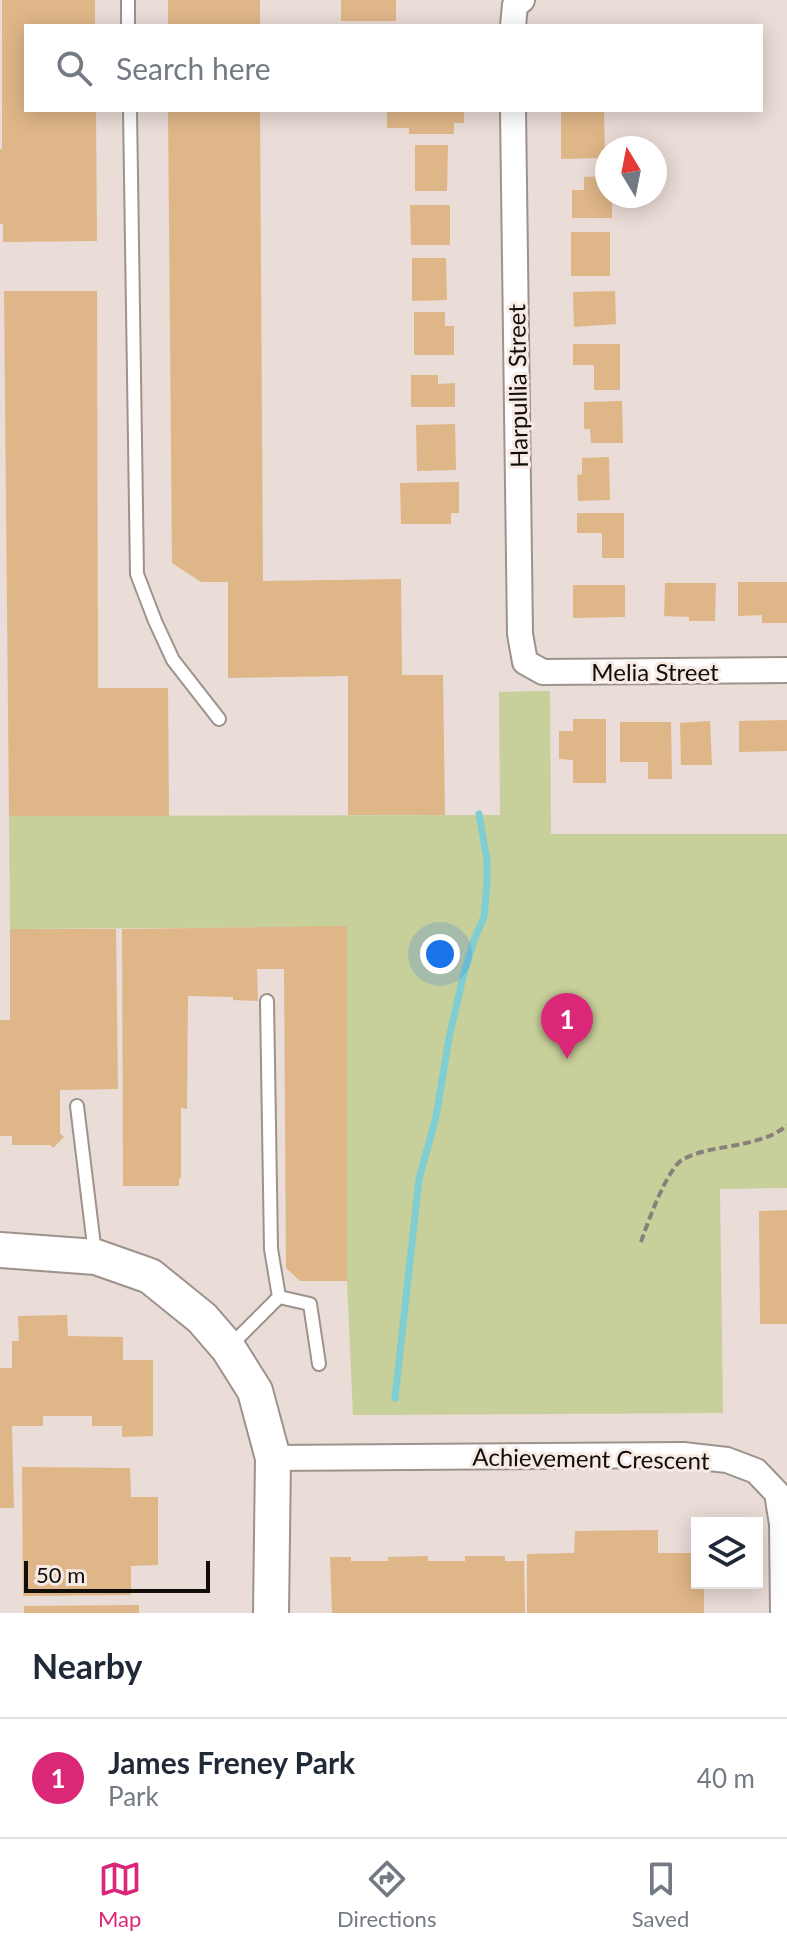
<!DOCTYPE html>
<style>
:root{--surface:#fff;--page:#f6f6f7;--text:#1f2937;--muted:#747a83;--line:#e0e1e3;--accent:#db2777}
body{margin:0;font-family:Lato,sans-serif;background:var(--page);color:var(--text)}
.controls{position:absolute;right:24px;bottom:24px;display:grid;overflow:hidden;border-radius:0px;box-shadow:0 4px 20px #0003}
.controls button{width:72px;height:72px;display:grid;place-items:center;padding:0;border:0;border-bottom:2px solid var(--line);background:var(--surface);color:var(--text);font:40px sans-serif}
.compass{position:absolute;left:595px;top:136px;width:72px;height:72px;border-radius:50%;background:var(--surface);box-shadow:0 4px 20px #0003;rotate:350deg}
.scale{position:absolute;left:24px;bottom:20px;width:186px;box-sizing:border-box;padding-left:8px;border:4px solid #110d0b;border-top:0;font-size:22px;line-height:28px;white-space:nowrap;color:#110d0b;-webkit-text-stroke:6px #f7eae3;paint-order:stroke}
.you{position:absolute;left:440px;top:954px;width:28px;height:28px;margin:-20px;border:6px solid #fff;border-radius:50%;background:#1a73e8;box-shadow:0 0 0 12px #1a73e833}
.badge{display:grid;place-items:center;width:52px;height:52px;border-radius:50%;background:var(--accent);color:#fff;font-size:26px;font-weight:700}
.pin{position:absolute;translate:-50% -66px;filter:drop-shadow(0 2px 4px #0008)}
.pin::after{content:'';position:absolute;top:42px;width:28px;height:24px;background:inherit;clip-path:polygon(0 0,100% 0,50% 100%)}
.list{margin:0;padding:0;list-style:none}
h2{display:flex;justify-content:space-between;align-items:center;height:104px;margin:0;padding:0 32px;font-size:34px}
h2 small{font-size:26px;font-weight:400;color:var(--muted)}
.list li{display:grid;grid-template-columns:52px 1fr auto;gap:24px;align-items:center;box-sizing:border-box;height:120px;padding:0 32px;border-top:2px solid var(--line)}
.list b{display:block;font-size:30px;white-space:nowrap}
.list p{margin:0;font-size:26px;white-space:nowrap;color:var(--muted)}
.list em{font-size:26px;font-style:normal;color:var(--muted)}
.icon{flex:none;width:44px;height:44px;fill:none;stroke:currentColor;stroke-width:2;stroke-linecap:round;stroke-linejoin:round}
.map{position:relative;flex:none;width:787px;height:1613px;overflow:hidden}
.search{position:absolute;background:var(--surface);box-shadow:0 4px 20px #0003;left:24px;right:24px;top:24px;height:88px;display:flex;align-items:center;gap:20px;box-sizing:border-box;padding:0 28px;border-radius:0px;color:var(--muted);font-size:30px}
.sheet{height:224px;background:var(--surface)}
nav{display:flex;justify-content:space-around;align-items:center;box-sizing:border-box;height:112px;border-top:2px solid var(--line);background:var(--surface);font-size:22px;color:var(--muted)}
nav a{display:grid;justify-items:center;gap:4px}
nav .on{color:var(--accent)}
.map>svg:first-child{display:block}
.green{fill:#c7cf9a}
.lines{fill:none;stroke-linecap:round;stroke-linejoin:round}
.stream{stroke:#80cdd2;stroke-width:7}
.building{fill:#dfb688}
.lane-casing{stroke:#9e928c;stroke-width:16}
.street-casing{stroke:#9e928c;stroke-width:28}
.secondary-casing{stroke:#9e928c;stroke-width:38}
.path{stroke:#89807c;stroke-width:4;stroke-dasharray:8 4;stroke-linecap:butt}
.lane{stroke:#fff;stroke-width:12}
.street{stroke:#fff;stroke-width:24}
.secondary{stroke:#fff;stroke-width:34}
.labels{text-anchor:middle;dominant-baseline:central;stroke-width:6;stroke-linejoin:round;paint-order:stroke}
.street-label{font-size:24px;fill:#110d0b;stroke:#f7eae3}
</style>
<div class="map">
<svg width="787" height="1613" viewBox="0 0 787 1613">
<rect width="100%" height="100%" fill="#eadcd6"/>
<!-- green -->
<polygon class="green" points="550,691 551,834 787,834 787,1188 720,1189 723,1413 353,1415 347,1281 347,927 10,929 9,816 500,815 499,692"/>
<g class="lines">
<!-- stream -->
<polyline class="stream" points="395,1398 419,1179 436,1117 449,1038 463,977 474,940 484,917 487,882 487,860 479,814"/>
</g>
<!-- building -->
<g class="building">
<polygon points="2,0 95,0 95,26 26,26 26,110 96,110 97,241 3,242 3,224 0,224 0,149 2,149"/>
<rect x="168" y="0" width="92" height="26"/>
<rect x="341" y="0" width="55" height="21"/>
<polygon points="168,110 260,110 263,581 401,579 402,675 443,675 445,815 348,815 348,676 228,678 228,582 201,582 172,563"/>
<polygon points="387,110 464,110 464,123 454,123 454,134 409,134 409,128 387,128"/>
<polygon points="561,110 604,110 605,158 561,159"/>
<polygon points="415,145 448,145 447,191 415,191"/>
<polygon points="607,176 607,196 612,196 612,218 572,218 572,190 584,190 584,177"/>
<polygon points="410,205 450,205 450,245 411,245"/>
<rect x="571" y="232" width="39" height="44"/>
<polygon points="412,258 446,258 447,300 412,301"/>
<polygon points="4,291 97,291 98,688 168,688 169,816 9,816"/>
<polygon points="615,291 616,324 574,327 573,292"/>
<polygon points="414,312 445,312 445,326 454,326 454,355 414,355"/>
<polygon points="573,344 620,344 620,390 594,390 594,365 573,365"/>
<polygon points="411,375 438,375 438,384 455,383 455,407 411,407"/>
<polygon points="622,401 623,443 591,443 590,429 584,429 584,402"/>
<polygon points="455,424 456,470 417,471 416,425"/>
<polygon points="609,457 610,500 578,501 577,475 582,474 582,458"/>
<polygon points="459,482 459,513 451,513 451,524 401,524 400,483"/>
<polygon points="577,513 624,513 624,558 602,558 602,533 577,533"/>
<polygon points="738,582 787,582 787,623 762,623 762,615 738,616"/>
<polygon points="665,583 716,583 715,621 689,621 689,617 664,616"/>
<polygon points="573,585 625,585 625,617 573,618"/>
<polygon points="573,719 606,719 606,783 573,783 573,760 559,759 559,731 573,731"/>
<polygon points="787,720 787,751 739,752 739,721"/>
<polygon points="710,721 712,765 681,765 680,723"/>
<polygon points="620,722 671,722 672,779 648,779 648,762 620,762"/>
<polygon points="347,926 347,1281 300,1281 286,1268 284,969 257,969 258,1001 233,1000 233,997 188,996 187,1109 181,1108 181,1178 179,1179 179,1186 123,1186 122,929"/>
<polygon points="10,929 116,929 118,1089 60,1090 60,1133 64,1137 53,1148 50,1145 12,1145 12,1136 0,1136 0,1020 10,1020"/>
<polygon points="787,1210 787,1324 760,1324 759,1211"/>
<polygon points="67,1315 68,1336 123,1337 123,1360 153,1360 153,1436 122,1437 122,1426 92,1426 92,1416 43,1416 43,1426 12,1426 14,1508 0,1508 0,1368 12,1368 12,1341 19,1341 18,1316"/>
<polygon points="22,1467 130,1468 131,1497 158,1497 158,1565 131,1566 131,1595 23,1596"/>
<polygon points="658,1530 658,1553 697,1553 697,1583 704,1583 704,1613 527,1613 527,1554 574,1553 575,1531"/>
<polygon points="428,1556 428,1561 465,1561 465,1556 505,1556 505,1561 524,1561 525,1613 332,1613 330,1557 351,1557 351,1561 388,1561 388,1557"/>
<polygon points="139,1605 139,1613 24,1613 24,1606"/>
</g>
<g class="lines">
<defs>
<g id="lane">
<polyline points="128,0 128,26"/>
<polyline points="130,110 137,574 155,621 173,660 219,719"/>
<polyline points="77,1106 95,1254"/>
<polyline points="279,1297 310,1304 319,1364"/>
<polyline points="231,1345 279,1297 271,1249 267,1001"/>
</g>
<g id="street">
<polyline points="513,26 515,5 522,0"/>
<polyline points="513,110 520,634 525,662 543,672 787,670"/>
<polyline points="273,1458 683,1455 727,1460 756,1471 777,1493 782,1524 783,1613"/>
</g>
<polyline id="secondary" points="0,1250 96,1257 150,1276 202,1318 228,1348 255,1391 273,1458 271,1613"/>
</defs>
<!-- lane casing -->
<use href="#lane" class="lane-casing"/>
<!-- street casing -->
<use href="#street" class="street-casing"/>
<!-- secondary casing -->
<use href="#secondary" class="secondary-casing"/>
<!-- path -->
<path class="path" d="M 641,1242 C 647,1224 667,1169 682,1160 C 699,1150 723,1148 742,1144 C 758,1140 774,1137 787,1125"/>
<!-- lane -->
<use href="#lane" class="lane"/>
<!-- street -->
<use href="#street" class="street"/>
<!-- secondary -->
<use href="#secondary" class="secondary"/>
</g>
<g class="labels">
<!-- street labels -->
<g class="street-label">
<text transform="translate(517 386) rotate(-91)">Harpullia Street</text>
<text x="655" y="671">Melia Street</text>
<text transform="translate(591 1458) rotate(1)">Achievement Crescent</text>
</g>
</g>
</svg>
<div class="controls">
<button><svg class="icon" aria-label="layers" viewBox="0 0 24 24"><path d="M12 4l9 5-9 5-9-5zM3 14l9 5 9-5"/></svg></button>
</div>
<svg class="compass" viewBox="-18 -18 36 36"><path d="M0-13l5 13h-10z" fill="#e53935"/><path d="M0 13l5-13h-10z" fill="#747a83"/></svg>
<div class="scale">50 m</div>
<div class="you"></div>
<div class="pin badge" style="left:567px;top:1059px">1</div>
<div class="search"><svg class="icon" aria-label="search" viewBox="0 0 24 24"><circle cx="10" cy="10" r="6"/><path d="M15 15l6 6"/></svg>Search here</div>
</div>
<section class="sheet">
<h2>Nearby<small></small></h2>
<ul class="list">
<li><span class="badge">1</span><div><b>James Freney Park</b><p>Park</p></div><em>40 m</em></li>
</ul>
</section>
<nav>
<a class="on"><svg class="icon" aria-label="map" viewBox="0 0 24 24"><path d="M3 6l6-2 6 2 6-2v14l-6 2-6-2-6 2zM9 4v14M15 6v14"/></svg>Map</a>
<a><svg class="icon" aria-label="directions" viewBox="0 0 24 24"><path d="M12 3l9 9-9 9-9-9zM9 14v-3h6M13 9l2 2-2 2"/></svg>Directions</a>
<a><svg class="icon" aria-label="saved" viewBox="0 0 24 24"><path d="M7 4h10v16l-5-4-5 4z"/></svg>Saved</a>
</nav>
